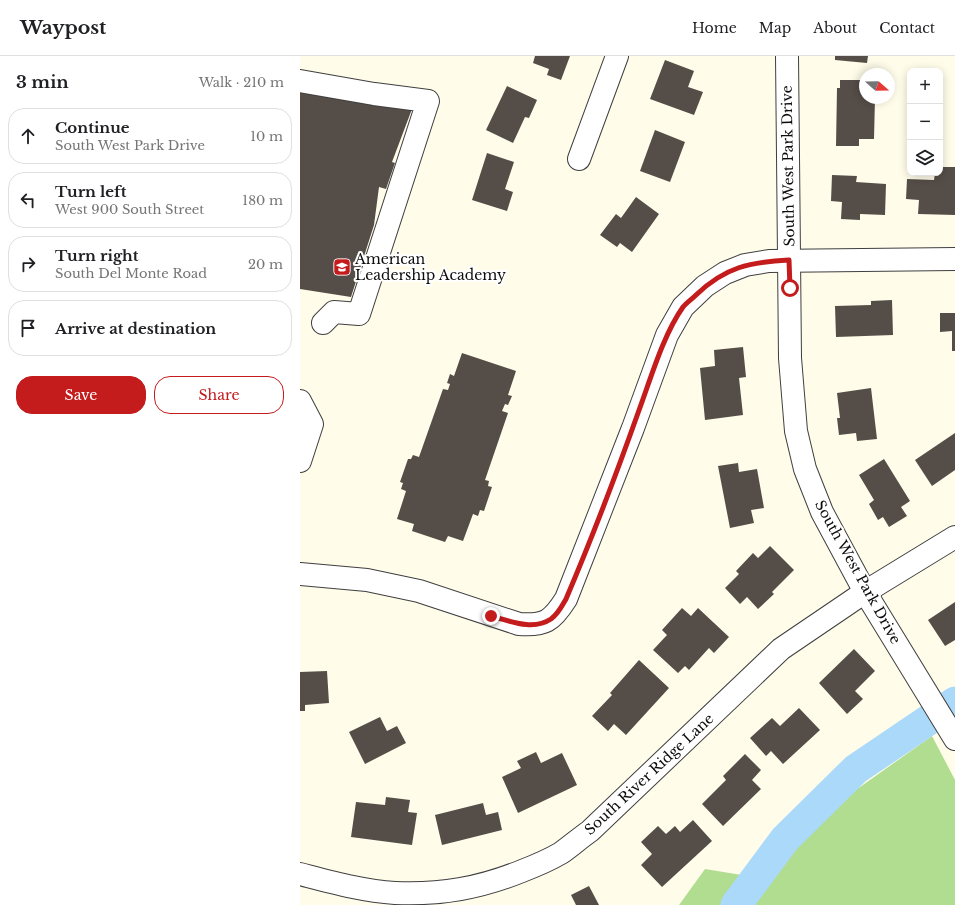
<!DOCTYPE html>
<meta charset="utf-8">
<style>
:root{--surface:#fff;--page:#f2f2f2;--text:#202124;--muted:#757577;--line:#e0e0e0;--accent:#c41b1d}
body{margin:0;font-family:"Libre Baskerville",serif;background:var(--page);color:var(--text)}
.controls{position:absolute;right:12px;top:12px;display:grid;overflow:hidden;border-radius:8px;box-shadow:0 2px 10px #0003}
.controls button{width:36px;height:36px;display:grid;place-items:center;padding:0;border:0;border-bottom:1px solid var(--line);background:var(--surface);color:var(--text);font:20px sans-serif}
.compass{position:absolute;left:559px;top:12px;width:36px;height:36px;border-radius:50%;background:var(--surface);box-shadow:0 2px 10px #0003;rotate:110deg}
.stop{position:absolute;width:12px;height:12px;margin:-9px;border:3px solid #c41b1d;border-radius:50%;background:#fff}
.stop.end{background:#c41b1d;border-color:#fff;box-shadow:0 1px 4px #0008}
.list{margin:0;padding:0;list-style:none}
h2{display:flex;justify-content:space-between;align-items:center;height:52px;margin:0;padding:0 16px;font-size:17px}
h2 small{font-size:13px;font-weight:400;color:var(--muted)}
.list li{display:grid;grid-template-columns:26px 1fr auto;gap:12px;align-items:center;box-sizing:border-box;height:56px;margin:0 8px 8px;padding:0 8px;border:1px solid var(--line);border-radius:16px}
.list b{display:block;font-size:15px;white-space:nowrap}
.list p{margin:0;font-size:13px;white-space:nowrap;color:var(--muted)}
.list em{font-size:13px;font-style:normal;color:var(--muted)}
.actions{display:flex;gap:8px;padding:12px 16px}
.actions a{flex:1;padding:9px 0;border:1px solid var(--accent);border-radius:16px;text-align:center;font-size:14px;color:var(--accent)}
.actions .main{background:var(--accent);color:#fff}
.icon{flex:none;width:22px;height:22px;fill:none;stroke:currentColor;stroke-width:2;stroke-linecap:round;stroke-linejoin:round}
.map{position:relative;flex:none;width:655px;height:849px;overflow:hidden}
header{display:flex;align-items:center;gap:24px;box-sizing:border-box;height:56px;padding:0 20px;background:var(--surface);border-bottom:1px solid var(--line)}
header strong{font-size:19px}
nav{display:flex;gap:22px;margin-inline-start:auto;font-size:14px}
main{display:flex}
aside{flex:1;background:var(--surface)}
.map>svg:first-child{display:block}
.forest{fill:#b0dd90}
.lines{fill:none;stroke-linecap:round;stroke-linejoin:round}
.river{stroke:#abd9fa;stroke-width:31}
.building{fill:#554d47}
.minor-casing{stroke:#3f3f3f;stroke-width:24}
.minor{stroke:#fff;stroke-width:22}
.route{stroke:#c41b1d;stroke-width:5}
.labels{text-anchor:middle;dominant-baseline:central;stroke-width:4;stroke-linejoin:round;paint-order:stroke}
.street-label{font-size:14px;fill:#0c0c0c;stroke:#fff}
.poi-label{font-size:14px;fill:#0c0c0c;stroke:#fff;text-anchor:start}
</style>
<header>
<strong>Waypost</strong>
<nav><a>Home</a><a>Map</a><a>About</a><a>Contact</a></nav>
</header>
<main>
<aside>
<h2>3 min<small>Walk · 210 m</small></h2>
<ul class="list">
<li><svg class="icon" aria-label="ahead" viewBox="0 0 24 24"><path d="M12 20V5M6 11l6-6 6 6"/></svg><div><b>Continue</b><p>South West Park Drive</p></div><em>10 m</em></li>
<li><svg class="icon" aria-label="left" viewBox="0 0 24 24"><path d="M17 20v-9H6M10 6l-5 5 5 5"/></svg><div><b>Turn left</b><p>West 900 South Street</p></div><em>180 m</em></li>
<li><svg class="icon" aria-label="right" viewBox="0 0 24 24"><path d="M7 20v-9h11M14 6l5 5-5 5"/></svg><div><b>Turn right</b><p>South Del Monte Road</p></div><em>20 m</em></li>
<li><svg class="icon" aria-label="arrive" viewBox="0 0 24 24"><path d="M6 21V4h12l-3 4 3 4H6"/></svg><div><b>Arrive at destination</b></div></li>
</ul>
<div class="actions"><a class="main">Save</a><a>Share</a></div>
</aside>
<div class="map">
<svg width="655" height="849" viewBox="0 0 655 849">
<rect width="100%" height="100%" fill="#fffcea"/>
<!-- forest -->
<polygon class="forest" points="632,680 655,724 655,849 379,849 405,813 460,822 505,770"/>
<g class="lines">
<!-- river -->
<polyline class="river" points="436,849 485,783 556,713 655,646"/>
</g>
<!-- building -->
<g class="building">
<polygon points="235,0 270,0 261,24 247,19 249,13 233,7"/>
<polygon points="535,0 568,0 567,7 535,4"/>
<polygon points="365,4 394,15 388,31 403,36 394,59 350,43"/>
<polygon points="540,24 565,24 565,42 575,42 574,83 559,83 559,90 536,90 537,32 540,32"/>
<polygon points="207,30 237,44 229,62 225,61 213,87 186,74"/>
<polygon points="0,35 112,53 92,106 95,107 86,133 79,131 74,169 51,241 0,233"/>
<polygon points="355,74 385,86 370,126 340,115"/>
<polygon points="187,97 214,106 205,133 213,136 207,155 172,144"/>
<polygon points="640,111 655,111 655,159 618,158 619,144 606,143 607,123 634,124 635,117 640,117"/>
<polygon points="532,119 557,120 556,126 586,128 585,159 560,158 560,164 541,163 542,146 531,145"/>
<polygon points="336,141 359,158 332,196 320,187 317,191 300,179 316,158 321,162"/>
<polygon points="592,244 593,279 536,281 535,250 571,249 571,245"/>
<polygon points="640,257 655,257 655,295 652,295 652,275 640,276"/>
<polygon points="443,291 446,321 439,322 443,359 405,364 400,312 415,310 414,294"/>
<polygon points="162,297 216,315 208,339 212,340 208,349 205,348 202,355 208,357 185,424 189,425 188,430 192,431 184,455 180,454 178,460 173,458 163,485 148,480 145,486 112,475 114,468 97,463 106,435 101,433 103,427 100,426 108,403 111,403 113,399 119,401 143,333 148,334 150,328 147,327 150,318 154,320"/>
<polygon points="571,332 577,383 557,385 556,377 539,379 537,362 540,362 537,337"/>
<polygon points="655,377 655,414 632,430 615,404"/>
<polygon points="584,403 610,445 601,451 607,460 589,471 583,461 578,464 569,448 574,444 559,419"/>
<polygon points="438,407 439,416 457,413 464,452 451,454 454,467 430,472 418,410"/>
<polygon points="470,490 494,514 472,536 474,538 458,553 447,541 440,548 425,532 439,518 436,515 453,497 458,502"/>
<polygon points="655,546 655,584 645,590 628,564"/>
<polygon points="382,552 391,560 398,552 429,581 414,597 409,592 389,614 385,610 378,617 353,594 367,579 362,574"/>
<polygon points="554,593 575,615 555,635 563,643 547,658 519,627"/>
<polygon points="339,604 369,632 326,679 314,668 308,675 292,660 312,639 310,637"/>
<polygon points="27,615 29,647 5,649 5,655 0,655 0,616"/>
<polygon points="499,652 520,674 483,708 471,695 466,700 450,682 472,662 480,670"/>
<polygon points="80,661 87,675 97,670 106,687 65,708 49,676"/>
<polygon points="236,696 241,707 262,697 277,729 218,757 202,721 221,712 217,705"/>
<polygon points="445,698 461,714 452,724 461,733 423,770 402,748 426,724 423,720"/>
<polygon points="86,741 110,744 108,756 117,757 112,789 51,781 56,746 85,749"/>
<polygon points="183,747 186,759 198,756 202,774 142,789 135,759"/>
<polygon points="393,764 412,785 362,831 341,809 352,798 341,786 358,770 366,778 375,770 380,776"/>
<polygon points="289,830 299,849 276,849 271,839"/>
</g>
<g class="lines">
<defs>
<g id="minor">
<polyline points="487,0 490,302 496,375 505,413 522,456 565,536 655,683"/>
<polyline points="0,25 74,38 128,45 59,258 34,256 23,267"/>
<polyline points="279,103 317,0"/>
<polyline points="0,345 12,368 0,405"/>
<path d="M 0,518 L 67,524 L 119,535 L 219,568 C 245,570 252,565 266,543 L 333,372 L 367,279 L 383,251 L 405,230 L 425,217 L 445,209 L 469,205 L 655,203"/>
<path d="M 0,818 C 31,826 63,835 95,837 C 141,839 180,832 222,815 C 235,810 249,804 261,797 C 271,790 280,782 290,775 L 481,593 L 565,536 L 655,481"/>
</g>
</defs>
<!-- minor casing -->
<use href="#minor" class="minor-casing"/>
<!-- minor -->
<use href="#minor" class="minor"/>
</g>
<g class="lines">
<!-- route -->
<path class="route" d="M 191,560 C 210,565 233,575 251,563 C 258,558 262,550 266,543 C 292,482 316,419 338,357 C 350,325 363,279 383,251 C 386,247 392,243 396,239 C 425,211 450,206 489,204 L 490,232"/>
</g>
<!-- icons -->
<defs>
<symbol id="school-square" viewBox="-11 -11 22 22"><rect x="-9" y="-9" width="18" height="18" rx="4" fill="#c41b1d" stroke="#fff"/><path d="M0-5L7-2L0 1L-7-2ZM-4 1L0 2.5L4 1V4Q0 6-4 4Z" fill="#fff"/></symbol>
</defs>
<g fill-rule="evenodd">
<use href="#school-square" x="32" y="201" width="20" height="20"/>
</g>
<g class="labels">
<!-- street labels -->
<g class="street-label">
<text transform="translate(488 110) rotate(-91)">South West Park Drive</text>
<text transform="translate(558 516) rotate(61)">South West Park Drive</text>
<text transform="translate(349 718) rotate(-43)">South River Ridge Lane</text>
</g>
<!-- poi labels -->
<g class="poi-label">
<text x="55" y="203">American<tspan x="55" dy="16">Leadership Academy</tspan></text>
</g>
</g>
</svg>
<div class="controls">
<button>+</button>
<button>−</button>
<button><svg class="icon" aria-label="layers" viewBox="0 0 24 24"><path d="M12 4l9 5-9 5-9-5zM3 14l9 5 9-5"/></svg></button>
</div>
<svg class="compass" viewBox="-18 -18 36 36"><path d="M0-13l5 13h-10z" fill="#e53935"/><path d="M0 13l5-13h-10z" fill="#757577"/></svg>
<div class="stop" style="left:490px;top:232px"></div>
<div class="stop end" style="left:191px;top:560px"></div>
</div>
</main>
